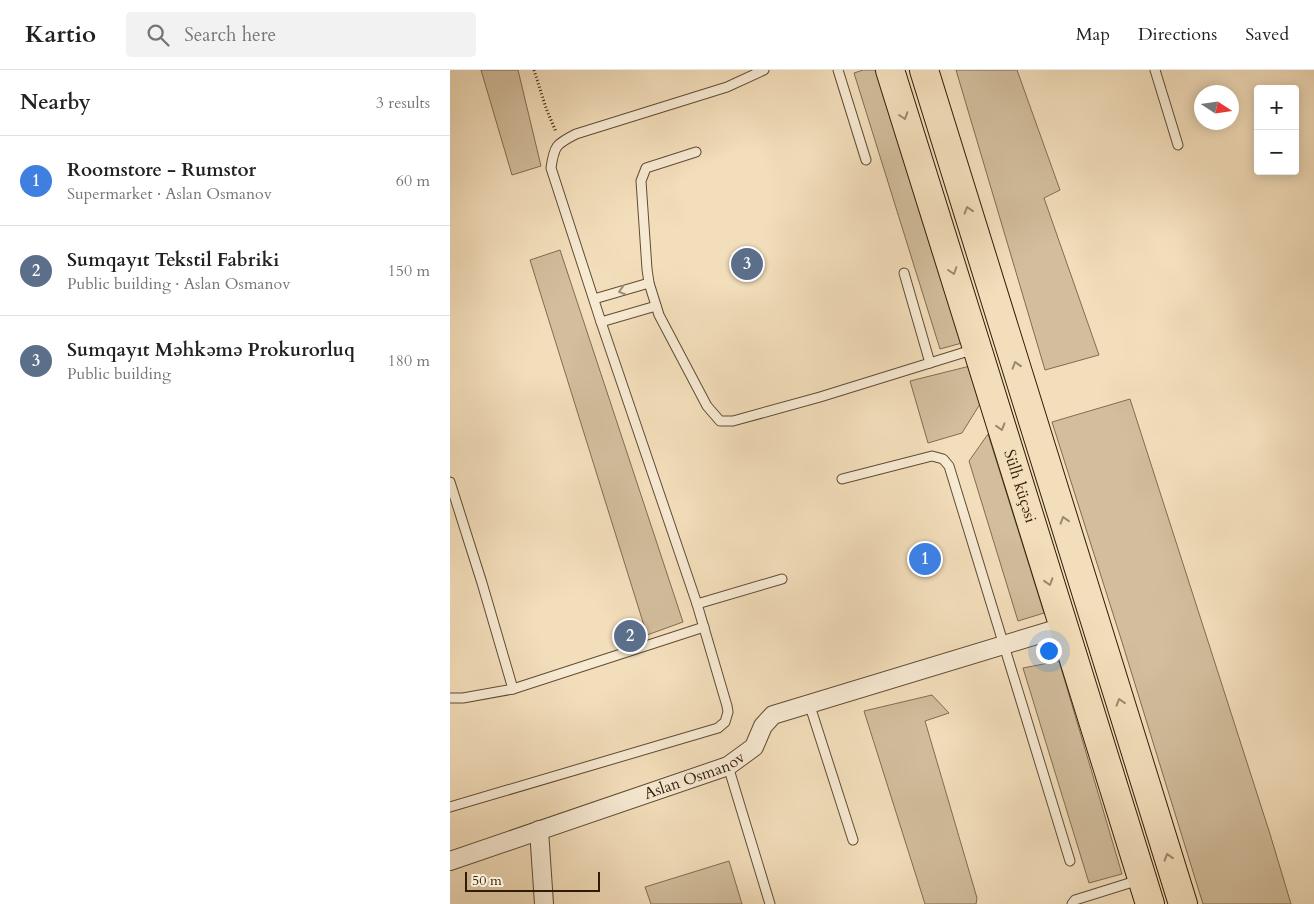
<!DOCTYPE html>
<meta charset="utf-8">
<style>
:root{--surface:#fff;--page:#f2f2f2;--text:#222;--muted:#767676;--line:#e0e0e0;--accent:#b45309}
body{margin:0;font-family:Cardo,serif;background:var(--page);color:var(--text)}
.controls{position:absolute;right:15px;top:15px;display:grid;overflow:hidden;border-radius:5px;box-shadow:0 2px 12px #0003}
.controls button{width:45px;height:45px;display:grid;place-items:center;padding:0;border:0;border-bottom:1px solid var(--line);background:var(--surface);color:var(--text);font:25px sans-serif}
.compass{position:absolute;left:744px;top:15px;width:45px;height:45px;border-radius:50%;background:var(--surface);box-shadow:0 2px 12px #0003;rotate:102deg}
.scale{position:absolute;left:15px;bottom:12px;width:135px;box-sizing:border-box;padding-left:5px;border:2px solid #301c06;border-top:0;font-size:14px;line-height:18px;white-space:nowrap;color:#301c06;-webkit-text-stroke:4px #f7ead3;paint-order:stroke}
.you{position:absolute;left:598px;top:580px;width:18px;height:18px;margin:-12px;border:4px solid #fff;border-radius:50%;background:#1a73e8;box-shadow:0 0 0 8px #1a73e833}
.badge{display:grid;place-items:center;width:32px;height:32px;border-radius:50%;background:var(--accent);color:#fff;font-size:16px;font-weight:700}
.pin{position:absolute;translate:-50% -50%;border:2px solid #fff;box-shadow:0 1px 5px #0006}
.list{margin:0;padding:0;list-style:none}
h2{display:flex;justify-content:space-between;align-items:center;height:65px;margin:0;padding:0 20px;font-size:21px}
h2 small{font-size:16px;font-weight:400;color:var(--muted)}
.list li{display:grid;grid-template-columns:32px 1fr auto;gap:15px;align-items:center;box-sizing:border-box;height:90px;padding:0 20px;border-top:1px solid var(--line)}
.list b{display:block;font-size:19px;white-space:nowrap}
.list p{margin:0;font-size:16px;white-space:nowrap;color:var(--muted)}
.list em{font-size:16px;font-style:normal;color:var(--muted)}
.icon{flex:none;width:28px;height:28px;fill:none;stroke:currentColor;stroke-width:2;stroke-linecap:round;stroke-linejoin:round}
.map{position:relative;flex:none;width:864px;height:834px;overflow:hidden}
header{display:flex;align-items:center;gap:30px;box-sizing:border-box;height:70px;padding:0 25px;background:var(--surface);border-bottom:1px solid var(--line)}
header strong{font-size:24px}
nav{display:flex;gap:28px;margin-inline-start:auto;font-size:18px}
.search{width:350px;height:45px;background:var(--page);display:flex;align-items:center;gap:12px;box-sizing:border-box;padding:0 18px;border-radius:5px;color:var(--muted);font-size:19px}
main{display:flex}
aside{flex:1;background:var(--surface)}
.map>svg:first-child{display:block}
.green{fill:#d2bd9c;stroke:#816c51}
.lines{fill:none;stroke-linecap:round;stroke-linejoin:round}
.service-casing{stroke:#614c33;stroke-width:11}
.minor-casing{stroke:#614c33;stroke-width:20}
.trunk-casing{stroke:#301c06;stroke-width:30}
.path{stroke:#301c06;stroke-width:3;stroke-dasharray:1 2.5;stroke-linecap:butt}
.service{stroke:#f7ead3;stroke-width:9}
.minor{stroke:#f7ead3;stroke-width:18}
.trunk{stroke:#f3debb;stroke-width:28}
.oneway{stroke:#9b876a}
.oneway2{stroke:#9d8d77}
.labels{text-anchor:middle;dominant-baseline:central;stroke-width:4;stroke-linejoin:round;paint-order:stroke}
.street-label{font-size:16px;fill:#301c06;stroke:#f7ead3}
</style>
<header>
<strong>Kartio</strong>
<div class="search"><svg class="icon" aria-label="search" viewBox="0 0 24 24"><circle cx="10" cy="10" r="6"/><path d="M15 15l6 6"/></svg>Search here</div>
<nav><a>Map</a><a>Directions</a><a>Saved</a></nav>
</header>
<main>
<aside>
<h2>Nearby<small>3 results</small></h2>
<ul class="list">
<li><span class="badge" style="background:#3f7fe0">1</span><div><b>Roomstore - Rumstor</b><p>Supermarket · Aslan Osmanov</p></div><em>60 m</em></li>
<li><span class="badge" style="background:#5c6f8a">2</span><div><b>Sumqayıt Tekstil Fabriki</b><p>Public building · Aslan Osmanov</p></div><em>150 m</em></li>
<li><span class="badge" style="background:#5c6f8a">3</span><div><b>Sumqayıt Məhkəmə Prokurorluq</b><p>Public building</p></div><em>180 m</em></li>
</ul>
</aside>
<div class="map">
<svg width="864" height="834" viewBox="0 0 864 834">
<rect width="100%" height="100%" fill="#f3debb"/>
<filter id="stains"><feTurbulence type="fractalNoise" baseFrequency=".004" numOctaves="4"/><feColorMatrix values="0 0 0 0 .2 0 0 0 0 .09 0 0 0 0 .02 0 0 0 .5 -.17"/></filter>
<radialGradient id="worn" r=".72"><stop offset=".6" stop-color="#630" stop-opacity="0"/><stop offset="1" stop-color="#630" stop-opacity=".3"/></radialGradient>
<!-- green -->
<g class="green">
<polygon points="31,0 68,0 91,96 62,105"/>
<polygon points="413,0 428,0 512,273 490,279 404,3"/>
<polygon points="506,0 567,0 610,120 594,128 649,285 595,300"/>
<polygon points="110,180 233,552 197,565 80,190"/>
<polygon points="520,296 530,334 512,363 478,373 460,311"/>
<polygon points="680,329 820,764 841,834 753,834 672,572 602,352"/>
<polygon points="538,364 594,543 568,551 519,391"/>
<polygon points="609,591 672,804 639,813 573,598"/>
<polygon points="482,625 499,643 475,651 527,828 526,834 475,834 414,641"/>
<polygon points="279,791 292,834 201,834 195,817"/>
</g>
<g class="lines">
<defs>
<g id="service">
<polyline points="388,0 416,90"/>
<polyline points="705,0 728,75"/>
<polyline points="246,82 196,98 191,111 197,199 199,213 209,245 257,336 270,351 283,351 370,327 525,279"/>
<polyline points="454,203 480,293"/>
<polyline points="144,229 199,213"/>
<polyline points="151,252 206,236"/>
<polyline points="392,409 482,386 493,389 499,396 620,791"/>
<polyline points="0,412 32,513 63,619"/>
<polyline points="247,534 332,509"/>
<polyline points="0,628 13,628 63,619 254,557"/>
<polyline points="359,633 403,770"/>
<polyline points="278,696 320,834"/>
<path d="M 0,737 L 268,658 L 275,652 L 278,642 L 277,636 L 247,534 L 151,252 L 101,98 C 104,76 106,74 126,64 L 277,17 L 314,0"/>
<polyline points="622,834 625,830 689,810"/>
</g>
<g id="minor">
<polyline points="89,760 94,834"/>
<path id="s1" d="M 0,791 L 278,696 L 304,677 L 313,656 L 323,645 L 613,557"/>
</g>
<g id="trunk">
<path id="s2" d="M 440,0 L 527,278 L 700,834"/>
<polyline points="474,0 733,834"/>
</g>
</defs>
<!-- service casing -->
<use href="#service" class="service-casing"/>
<!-- minor casing -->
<use href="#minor" class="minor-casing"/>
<!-- trunk casing -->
<use href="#trunk" class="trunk-casing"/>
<!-- path -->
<polyline class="path" points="84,0 96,38 106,62"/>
<!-- service -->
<use href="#service" class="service"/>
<!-- minor -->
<use href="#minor" class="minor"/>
<!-- trunk -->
<use href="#trunk" class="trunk"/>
</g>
<!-- one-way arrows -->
<defs><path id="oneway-chevron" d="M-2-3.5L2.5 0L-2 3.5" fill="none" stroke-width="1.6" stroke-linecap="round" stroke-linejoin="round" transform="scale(1.25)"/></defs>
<g class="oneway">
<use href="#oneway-chevron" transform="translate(454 46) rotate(72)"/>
<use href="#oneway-chevron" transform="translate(518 140) rotate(-107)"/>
<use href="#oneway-chevron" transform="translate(503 201) rotate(72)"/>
<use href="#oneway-chevron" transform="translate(566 295) rotate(-107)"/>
<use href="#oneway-chevron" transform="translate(551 357) rotate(73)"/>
<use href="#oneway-chevron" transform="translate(614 450) rotate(-107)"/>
<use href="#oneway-chevron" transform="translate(599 512) rotate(73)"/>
<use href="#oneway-chevron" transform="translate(670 632) rotate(-107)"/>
<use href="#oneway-chevron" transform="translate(718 787) rotate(-107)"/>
</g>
<use class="oneway2" href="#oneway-chevron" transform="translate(172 221) rotate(163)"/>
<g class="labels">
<!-- street labels -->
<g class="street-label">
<text stroke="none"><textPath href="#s2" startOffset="436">Sülh küçəsi</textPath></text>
<text stroke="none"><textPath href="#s1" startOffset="259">Aslan Osmanov</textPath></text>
</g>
</g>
<rect width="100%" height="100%" filter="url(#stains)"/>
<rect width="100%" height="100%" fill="url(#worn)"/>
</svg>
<div class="controls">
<button>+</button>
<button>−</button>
</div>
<svg class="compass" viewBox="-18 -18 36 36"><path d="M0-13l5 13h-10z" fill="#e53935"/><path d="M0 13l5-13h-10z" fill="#767676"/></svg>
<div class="scale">50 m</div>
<div class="you"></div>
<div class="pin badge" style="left:475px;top:489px;background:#3f7fe0">1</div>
<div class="pin badge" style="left:180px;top:566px;background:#5c6f8a">2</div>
<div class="pin badge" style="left:297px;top:194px;background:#5c6f8a">3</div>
</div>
</main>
